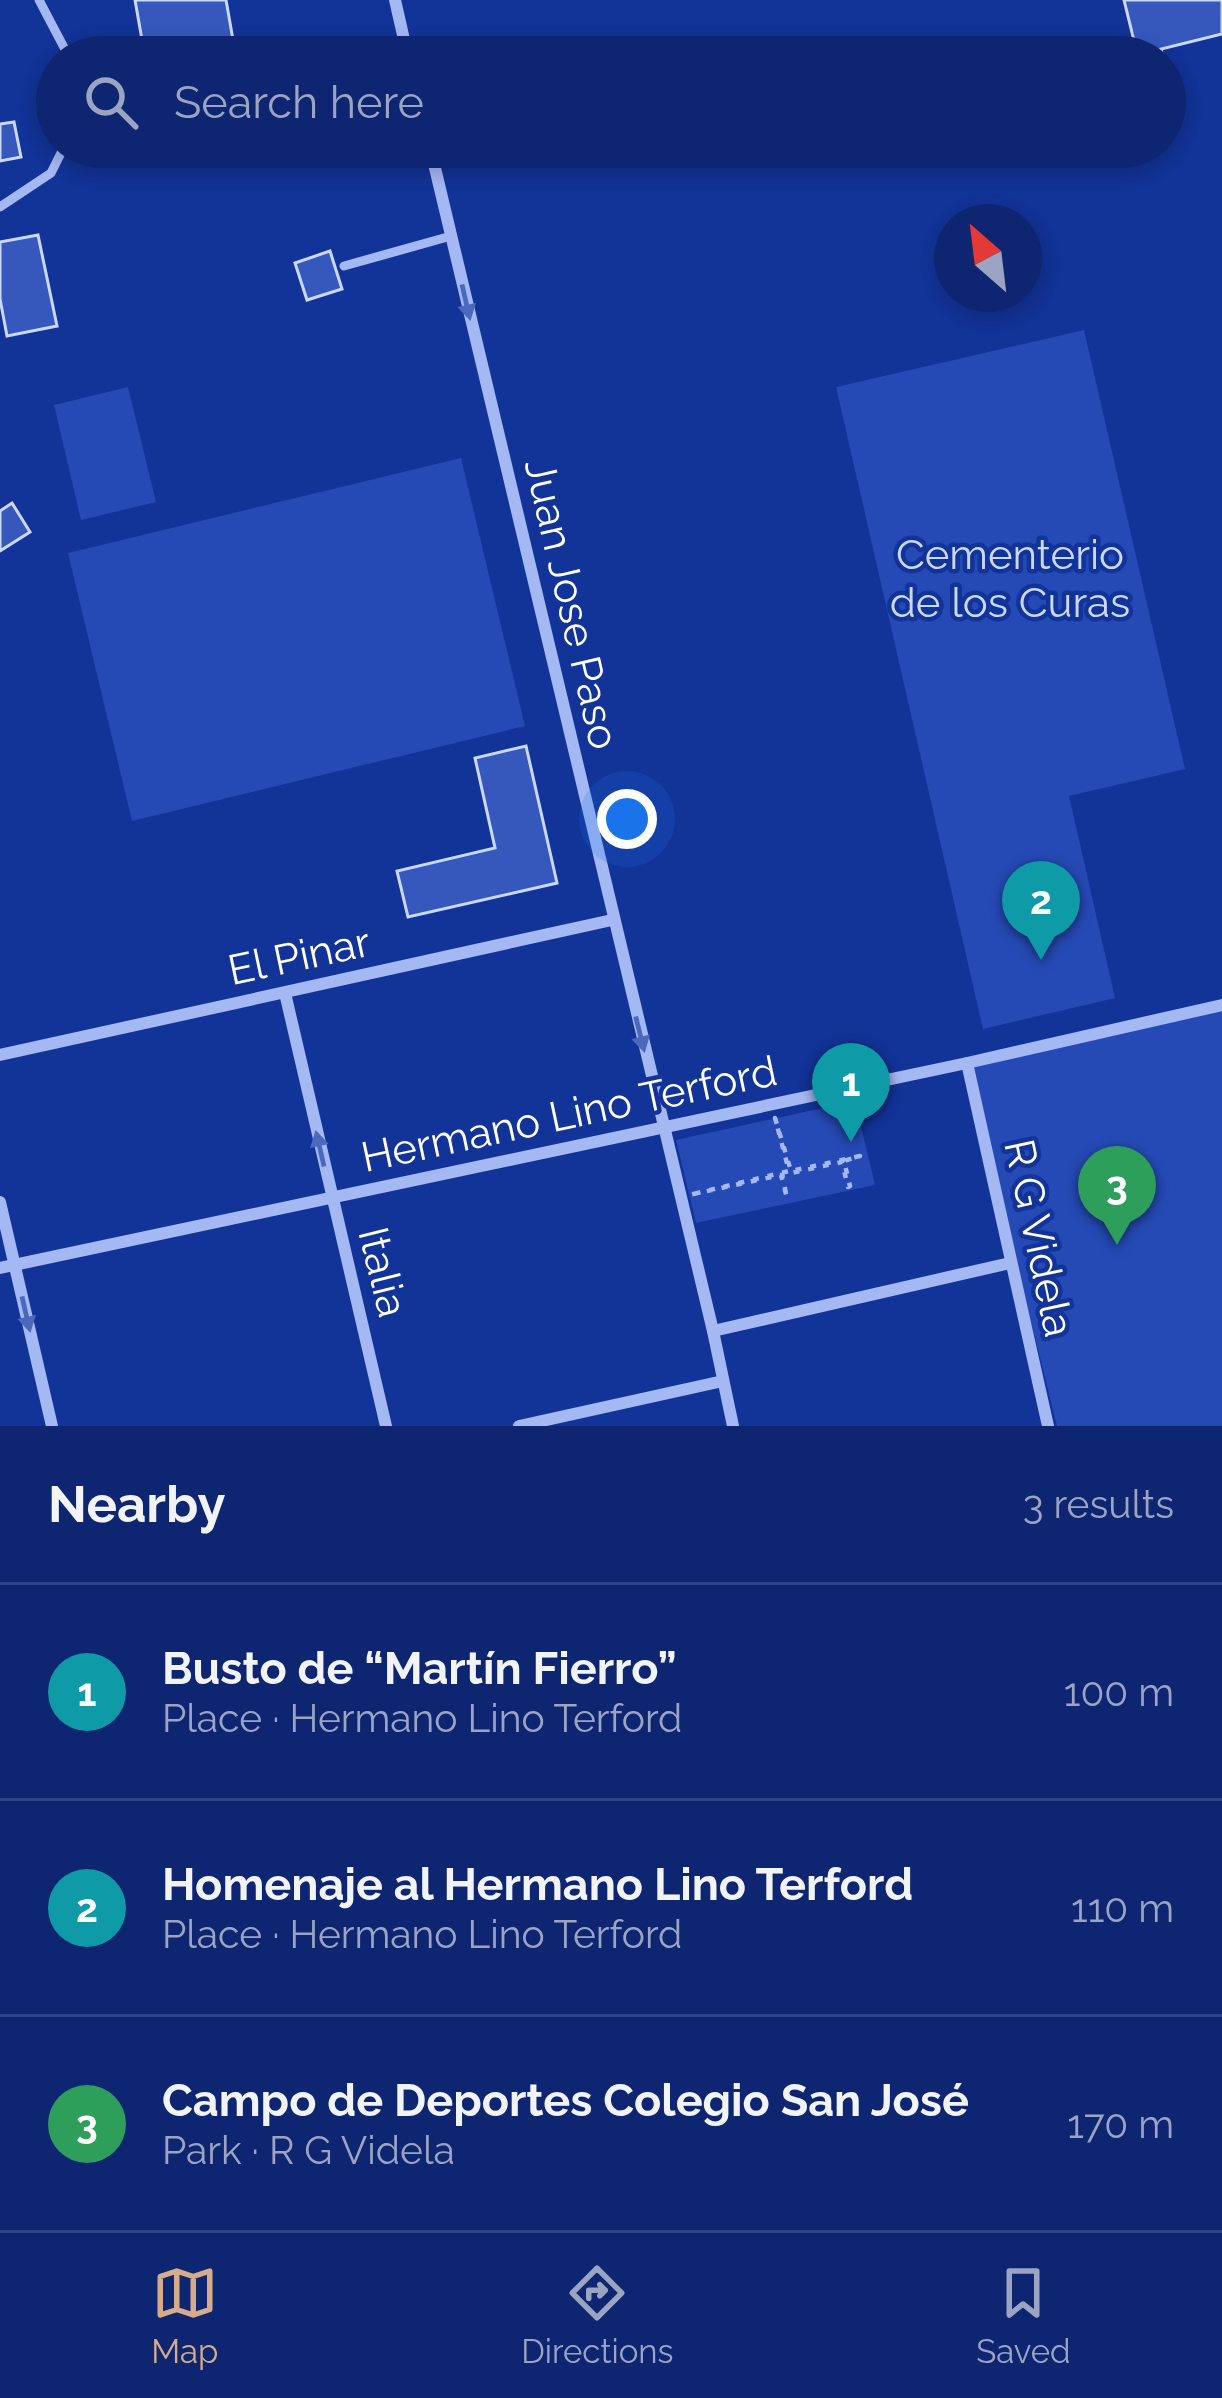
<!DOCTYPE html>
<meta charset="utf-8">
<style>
:root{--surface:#0e2671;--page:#172e76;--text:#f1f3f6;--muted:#9ba5c3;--line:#2e4384;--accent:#d6ab8b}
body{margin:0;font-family:Raleway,sans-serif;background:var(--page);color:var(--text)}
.compass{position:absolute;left:934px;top:204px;width:108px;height:108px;border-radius:50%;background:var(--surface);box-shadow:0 6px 18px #0003;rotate:332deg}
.you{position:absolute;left:627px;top:819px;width:42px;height:42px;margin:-30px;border:9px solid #fff;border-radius:50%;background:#1a73e8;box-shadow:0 0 0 18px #1a73e833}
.badge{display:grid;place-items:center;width:78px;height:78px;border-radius:50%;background:var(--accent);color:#fff;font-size:39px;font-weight:700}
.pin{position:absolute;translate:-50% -99px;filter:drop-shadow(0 3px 6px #0008)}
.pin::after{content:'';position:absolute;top:63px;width:42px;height:36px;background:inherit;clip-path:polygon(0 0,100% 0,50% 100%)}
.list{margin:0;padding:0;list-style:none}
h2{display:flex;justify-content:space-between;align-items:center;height:156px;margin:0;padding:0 48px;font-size:51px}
h2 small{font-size:39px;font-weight:400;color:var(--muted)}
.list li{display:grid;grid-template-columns:78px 1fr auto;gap:36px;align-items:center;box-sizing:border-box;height:216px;padding:0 48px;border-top:3px solid var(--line)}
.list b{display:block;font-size:45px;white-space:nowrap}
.list p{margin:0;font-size:39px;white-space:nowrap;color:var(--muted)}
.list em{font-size:39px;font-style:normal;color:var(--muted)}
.icon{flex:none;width:66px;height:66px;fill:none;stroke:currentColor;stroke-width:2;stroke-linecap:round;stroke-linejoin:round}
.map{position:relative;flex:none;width:1222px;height:1426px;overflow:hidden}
.search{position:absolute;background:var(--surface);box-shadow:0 6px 18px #0003;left:36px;right:36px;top:36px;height:132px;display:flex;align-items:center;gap:30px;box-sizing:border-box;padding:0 42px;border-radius:66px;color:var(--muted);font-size:45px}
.sheet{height:804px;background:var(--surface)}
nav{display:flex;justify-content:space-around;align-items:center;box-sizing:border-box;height:168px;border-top:3px solid var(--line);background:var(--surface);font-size:33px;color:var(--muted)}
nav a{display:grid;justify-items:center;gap:6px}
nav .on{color:var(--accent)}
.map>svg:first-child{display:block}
.green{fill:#254ab6}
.building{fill:#3658bd;stroke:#cbd8fd;stroke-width:3}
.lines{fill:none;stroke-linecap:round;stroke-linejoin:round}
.path{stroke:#a4b8f3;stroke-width:4.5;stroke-dasharray:6 9;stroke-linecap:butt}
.lane{stroke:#a4b8f3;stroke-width:9}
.street{stroke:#a4b8f3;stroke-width:12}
.oneway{fill:#4c68bc}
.labels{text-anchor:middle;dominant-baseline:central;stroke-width:9;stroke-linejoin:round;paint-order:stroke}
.park-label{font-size:42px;fill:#cbd8fd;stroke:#123397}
.street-label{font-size:42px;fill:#fff;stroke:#123397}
</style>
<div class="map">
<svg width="1222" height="1426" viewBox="0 0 1222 1426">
<rect width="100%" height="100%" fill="#123397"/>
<!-- green -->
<g class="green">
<polygon points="1084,330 1185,769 1069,796 1115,998 983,1029 836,387"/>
<polygon points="128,387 156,502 81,520 54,405"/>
<polygon points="461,458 525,726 132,821 68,553"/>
<polygon points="1222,1005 1222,1426 1057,1426 967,1063"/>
<polygon points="855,1101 875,1185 696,1223 676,1140"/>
</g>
<!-- building -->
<g class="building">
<polygon points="135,0 226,0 236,57 145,57"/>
<polygon points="1124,0 1222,0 1222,34 1161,49 1163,57 1138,57"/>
<polygon points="14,122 21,157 0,161 0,124"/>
<polygon points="176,147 247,147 178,159"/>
<polygon points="38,235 57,326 7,336 0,299 0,242"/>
<polygon points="330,251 342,289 307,300 295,263"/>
<polygon points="12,503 30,532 0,551 0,511"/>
<polygon points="526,746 557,883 408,917 397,871 495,848 475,758"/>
</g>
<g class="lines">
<!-- path -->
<polygon class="path" points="775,1118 791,1171 860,1156 844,1161 850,1186 848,1187 842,1162 782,1175 787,1198 781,1175 689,1195 789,1171"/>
<!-- lane -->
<g class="lane">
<polyline points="39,0 69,57"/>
<polyline points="0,207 51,173 64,147"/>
<polyline points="344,266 451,236"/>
</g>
<!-- street -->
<g class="street">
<polyline points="395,0 408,57"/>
<polyline points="430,147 713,1331 733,1426"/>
<polyline points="285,993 386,1426"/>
<polyline points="0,1055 612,920"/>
<polyline points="967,1063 1048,1426"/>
<polyline points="0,1202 52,1426"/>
<polyline points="0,1268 967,1063 1222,1005"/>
<polyline points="713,1331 1010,1263"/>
<polyline points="519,1426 723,1381"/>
</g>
</g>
<!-- one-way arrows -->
<defs><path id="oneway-solid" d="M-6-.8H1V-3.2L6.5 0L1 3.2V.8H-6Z" transform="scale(3)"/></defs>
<g class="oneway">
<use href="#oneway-solid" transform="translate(466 302) rotate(77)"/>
<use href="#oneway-solid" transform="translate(640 1034) rotate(76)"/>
<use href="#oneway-solid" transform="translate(320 1149) rotate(-103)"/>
<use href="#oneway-solid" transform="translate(26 1314) rotate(77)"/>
</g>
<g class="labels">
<!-- park labels -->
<g class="park-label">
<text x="1010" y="554">Cementerio<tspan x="1010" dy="48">de los Curas</tspan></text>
</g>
<!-- street labels -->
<g class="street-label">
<text transform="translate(572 604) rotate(77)">Juan Jose Paso</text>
<text transform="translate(299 956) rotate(-12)">El Pinar</text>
<text transform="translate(569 1114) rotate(-12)">Hermano Lino Terford</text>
<text transform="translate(1039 1238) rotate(78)">R G Videla</text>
<text transform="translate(383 1272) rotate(76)">Italia</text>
</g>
</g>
</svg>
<svg class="compass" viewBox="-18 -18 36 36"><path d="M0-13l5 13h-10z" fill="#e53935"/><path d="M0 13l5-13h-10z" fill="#9ba5c3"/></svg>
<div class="you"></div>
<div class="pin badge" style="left:851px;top:1142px;background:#0f9aa8">1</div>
<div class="pin badge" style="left:1041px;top:960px;background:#0f9aa8">2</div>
<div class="pin badge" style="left:1117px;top:1245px;background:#2e9e5b">3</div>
<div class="search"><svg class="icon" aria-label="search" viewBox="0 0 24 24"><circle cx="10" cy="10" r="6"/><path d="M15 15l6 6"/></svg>Search here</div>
</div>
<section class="sheet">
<h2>Nearby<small>3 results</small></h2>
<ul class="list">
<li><span class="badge" style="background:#0f9aa8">1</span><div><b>Busto de “Martín Fierro”</b><p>Place · Hermano Lino Terford</p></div><em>100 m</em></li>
<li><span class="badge" style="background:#0f9aa8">2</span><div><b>Homenaje al Hermano Lino Terford</b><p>Place · Hermano Lino Terford</p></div><em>110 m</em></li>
<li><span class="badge" style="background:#2e9e5b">3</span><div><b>Campo de Deportes Colegio San José</b><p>Park · R G Videla</p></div><em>170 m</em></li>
</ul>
</section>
<nav>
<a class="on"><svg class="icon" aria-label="map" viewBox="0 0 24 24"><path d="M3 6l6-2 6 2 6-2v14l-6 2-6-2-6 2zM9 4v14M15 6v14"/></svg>Map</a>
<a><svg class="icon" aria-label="directions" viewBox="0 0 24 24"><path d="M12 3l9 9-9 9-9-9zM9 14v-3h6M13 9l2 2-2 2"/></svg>Directions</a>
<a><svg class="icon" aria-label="saved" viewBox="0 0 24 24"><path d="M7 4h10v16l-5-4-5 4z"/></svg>Saved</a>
</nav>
